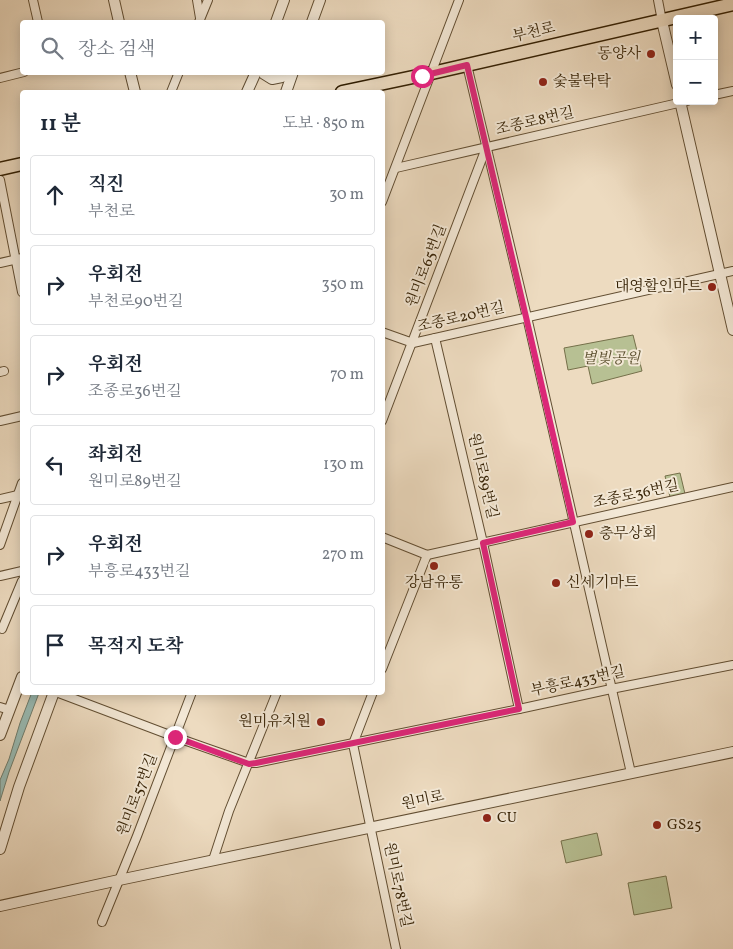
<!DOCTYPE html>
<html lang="ko">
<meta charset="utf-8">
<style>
:root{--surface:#fff;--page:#f2f2f3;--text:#1f2937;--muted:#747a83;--line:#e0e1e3}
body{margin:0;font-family:Vollkorn,"Noto Serif KR",serif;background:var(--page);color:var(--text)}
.controls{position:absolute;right:15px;top:15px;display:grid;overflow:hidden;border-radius:5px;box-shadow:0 2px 12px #0003}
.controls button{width:45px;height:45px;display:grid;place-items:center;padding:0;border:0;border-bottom:1px solid var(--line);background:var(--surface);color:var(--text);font:25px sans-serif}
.stop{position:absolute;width:15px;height:15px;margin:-11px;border:4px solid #db2777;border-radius:50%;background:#fff}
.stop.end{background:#db2777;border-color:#fff;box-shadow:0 1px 5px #0008}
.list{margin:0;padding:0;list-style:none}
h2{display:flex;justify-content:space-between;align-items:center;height:65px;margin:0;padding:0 20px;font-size:21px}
h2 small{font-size:16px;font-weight:400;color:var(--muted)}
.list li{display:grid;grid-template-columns:32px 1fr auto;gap:15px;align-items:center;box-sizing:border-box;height:80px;margin:0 10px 10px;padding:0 10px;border:1px solid var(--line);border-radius:5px}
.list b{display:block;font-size:19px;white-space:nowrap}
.list p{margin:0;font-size:16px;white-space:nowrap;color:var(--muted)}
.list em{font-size:16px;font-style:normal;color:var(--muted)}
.icon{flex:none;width:28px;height:28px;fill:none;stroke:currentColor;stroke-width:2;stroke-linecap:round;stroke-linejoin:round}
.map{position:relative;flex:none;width:733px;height:949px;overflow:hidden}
.search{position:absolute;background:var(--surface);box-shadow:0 2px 12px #0003;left:20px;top:20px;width:365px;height:55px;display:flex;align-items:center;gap:12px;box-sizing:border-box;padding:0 18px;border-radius:5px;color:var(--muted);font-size:19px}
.panel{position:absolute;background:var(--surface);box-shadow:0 2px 12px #0003;left:20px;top:90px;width:365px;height:605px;border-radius:5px}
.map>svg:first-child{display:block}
.green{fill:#b7c093;stroke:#75704a}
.water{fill:#99bbb4;stroke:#707d6d}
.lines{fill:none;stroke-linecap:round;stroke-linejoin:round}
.minor-casing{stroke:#624e32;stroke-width:10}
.tertiary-casing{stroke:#624e32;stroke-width:12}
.primary-casing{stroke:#331f02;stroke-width:15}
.minor{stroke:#f3e8d6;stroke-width:8}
.tertiary{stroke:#f3e8d6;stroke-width:10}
.primary{stroke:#eddbc0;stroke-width:12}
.route{stroke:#db2777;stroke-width:6}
.poi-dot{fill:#8f2418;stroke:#f3e8d6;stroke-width:2}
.labels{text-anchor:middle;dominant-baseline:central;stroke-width:4;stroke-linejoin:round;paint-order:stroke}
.street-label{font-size:15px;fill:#331f02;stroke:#f3e8d6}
.poi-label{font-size:15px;fill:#331f02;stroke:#f3e8d6;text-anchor:start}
.park-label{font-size:15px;font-style:italic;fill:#5b4f2e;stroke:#f3e8d6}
</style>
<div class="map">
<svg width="733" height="949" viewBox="0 0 733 949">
<rect width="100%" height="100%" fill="#eddbc0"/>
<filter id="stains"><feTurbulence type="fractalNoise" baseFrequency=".004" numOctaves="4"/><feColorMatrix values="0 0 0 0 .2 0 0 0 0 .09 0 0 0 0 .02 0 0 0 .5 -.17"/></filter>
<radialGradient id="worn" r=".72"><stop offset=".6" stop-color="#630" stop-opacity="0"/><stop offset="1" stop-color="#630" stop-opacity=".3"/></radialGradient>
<!-- green -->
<g class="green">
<polygon points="633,335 642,371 592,384 588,366 568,370 564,348"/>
<polygon points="680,473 686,498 671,501 665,476"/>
<polygon points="597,833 602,855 566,863 561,841"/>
<polygon points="666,876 672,908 634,915 628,883"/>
</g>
<!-- water -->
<polygon class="water" points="32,692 39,693 9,772 0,801 0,780 9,759 20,723"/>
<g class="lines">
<defs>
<g id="minor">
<polyline points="33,0 38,22"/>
<polyline points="197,0 200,18"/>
<polyline points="658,0 662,21"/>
<polyline points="199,22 208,0"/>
<polyline points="467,65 527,317 631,773"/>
<polyline points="0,78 24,72"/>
<polyline points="171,92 179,72"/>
<polyline points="714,95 733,91"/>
<polyline points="396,168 687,101"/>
<polyline points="0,180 22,292"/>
<polyline points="382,202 459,0"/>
<polyline points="0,263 22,258"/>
<polyline points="382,332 413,343 733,271"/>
<polyline points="435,338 483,543 519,709"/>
<polyline points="0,372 4,371"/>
<polyline points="0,421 22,416"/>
<polyline points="382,421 486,148"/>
<polyline points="0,499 18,495"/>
<polyline points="382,537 427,555"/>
<polyline points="0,545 22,483"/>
<polyline points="427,555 733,487"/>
<polyline points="0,576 22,571"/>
<polyline points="0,628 2,629 22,581"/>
<polyline points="382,669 427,555"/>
<polyline points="56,692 175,737 249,763 256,763 519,709 611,689 733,665"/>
<polyline points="373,692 353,744 396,949"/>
<polyline points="0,707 10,710"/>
<polyline points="213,860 229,811 277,692"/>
<polyline points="102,922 137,836 192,692"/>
</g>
<g id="tertiary">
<polyline points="114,0 119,22"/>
<polyline points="662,21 677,85"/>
<polyline points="276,22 284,0"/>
<polyline points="312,22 320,0"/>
<polyline points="130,72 135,92"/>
<polyline points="263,72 264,74 272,79 282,77 289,72"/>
<polyline points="247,92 256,72"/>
<polyline points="286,92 293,72"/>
<polyline points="680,101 733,330"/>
<polyline points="0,735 22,677"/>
<polyline points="0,849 19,787 54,692"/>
<polyline points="0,906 119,880 733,752"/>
</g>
<g id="primary">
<polyline points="342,92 432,73 733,4"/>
<polyline points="0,169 22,164"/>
</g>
</defs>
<!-- minor casing -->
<use href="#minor" class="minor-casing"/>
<!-- tertiary casing -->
<use href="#tertiary" class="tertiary-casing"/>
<!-- primary casing -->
<use href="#primary" class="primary-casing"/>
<!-- minor -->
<use href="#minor" class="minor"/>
<!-- tertiary -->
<use href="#tertiary" class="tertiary"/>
<!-- primary -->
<use href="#primary" class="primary"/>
</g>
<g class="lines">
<!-- route -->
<polyline class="route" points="175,737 249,764 256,763 519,709 483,543 573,522 526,317 467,65 422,76"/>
</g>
<!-- markers -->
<g class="poi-dot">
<circle cx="651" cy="54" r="5"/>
<circle cx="543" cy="82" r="5"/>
<circle cx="712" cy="287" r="5"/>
<circle cx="589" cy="534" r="5"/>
<circle cx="434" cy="566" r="5"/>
<circle cx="556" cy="583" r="5"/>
<circle cx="321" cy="722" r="5"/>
<circle cx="487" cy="818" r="5"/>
<circle cx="657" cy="825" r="5"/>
</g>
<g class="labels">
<!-- street labels -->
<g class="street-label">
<text transform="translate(534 33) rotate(-13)">부천로</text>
<text transform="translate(535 122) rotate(-13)">조종로8번길</text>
<text transform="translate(427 266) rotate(-69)">원미로65번길</text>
<text transform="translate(461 318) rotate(-13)">조종로20번길</text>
<text transform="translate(482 476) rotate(77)">원미로89번길</text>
<text transform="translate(636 495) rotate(-12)">조종로36번길</text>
<text transform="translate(578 682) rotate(-12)">부흥로433번길</text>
<text transform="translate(138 795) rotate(-69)">원미로57번길</text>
<text transform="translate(423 801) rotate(-12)">원미로</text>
<text transform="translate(397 885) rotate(78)">원미로78번길</text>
</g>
<!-- poi labels -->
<g class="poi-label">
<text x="641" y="54" text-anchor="end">동양사</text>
<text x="553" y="82">숯불탁탁</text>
<text x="702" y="287" text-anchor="end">대영할인마트</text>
<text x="599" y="534">충무상회</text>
<text x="434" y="583" text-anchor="middle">강남유통</text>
<text x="566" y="583">신세기마트</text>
<text x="311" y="722" text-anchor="end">원미유치원</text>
<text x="497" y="818">CU</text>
<text x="667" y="825">GS25</text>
</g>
<!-- park labels -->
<g class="park-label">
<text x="611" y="359">별빛공원</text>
</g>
</g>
<rect width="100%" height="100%" filter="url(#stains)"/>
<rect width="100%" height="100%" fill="url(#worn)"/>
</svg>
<div class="controls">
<button>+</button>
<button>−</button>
</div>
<div class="stop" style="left:422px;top:76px"></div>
<div class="stop end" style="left:175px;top:737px"></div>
<div class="search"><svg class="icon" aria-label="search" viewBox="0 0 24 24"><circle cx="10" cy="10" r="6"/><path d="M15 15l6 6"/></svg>장소 검색</div>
<section class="panel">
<h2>11 분<small>도보 · 850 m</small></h2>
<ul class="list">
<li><svg class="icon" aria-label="ahead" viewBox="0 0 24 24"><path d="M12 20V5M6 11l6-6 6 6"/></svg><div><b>직진</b><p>부천로</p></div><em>30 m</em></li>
<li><svg class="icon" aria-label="right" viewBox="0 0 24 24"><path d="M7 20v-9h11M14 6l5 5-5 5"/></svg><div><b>우회전</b><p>부천로90번길</p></div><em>350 m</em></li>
<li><svg class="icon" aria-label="right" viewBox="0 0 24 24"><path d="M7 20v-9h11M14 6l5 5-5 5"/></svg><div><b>우회전</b><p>조종로36번길</p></div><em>70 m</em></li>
<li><svg class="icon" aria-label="left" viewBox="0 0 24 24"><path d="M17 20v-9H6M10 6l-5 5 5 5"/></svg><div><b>좌회전</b><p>원미로89번길</p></div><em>130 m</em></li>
<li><svg class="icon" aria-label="right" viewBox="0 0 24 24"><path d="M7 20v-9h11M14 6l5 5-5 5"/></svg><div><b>우회전</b><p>부흥로433번길</p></div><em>270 m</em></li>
<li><svg class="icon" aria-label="arrive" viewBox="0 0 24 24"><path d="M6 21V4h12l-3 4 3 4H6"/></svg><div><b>목적지 도착</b></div></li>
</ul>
</section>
</div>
